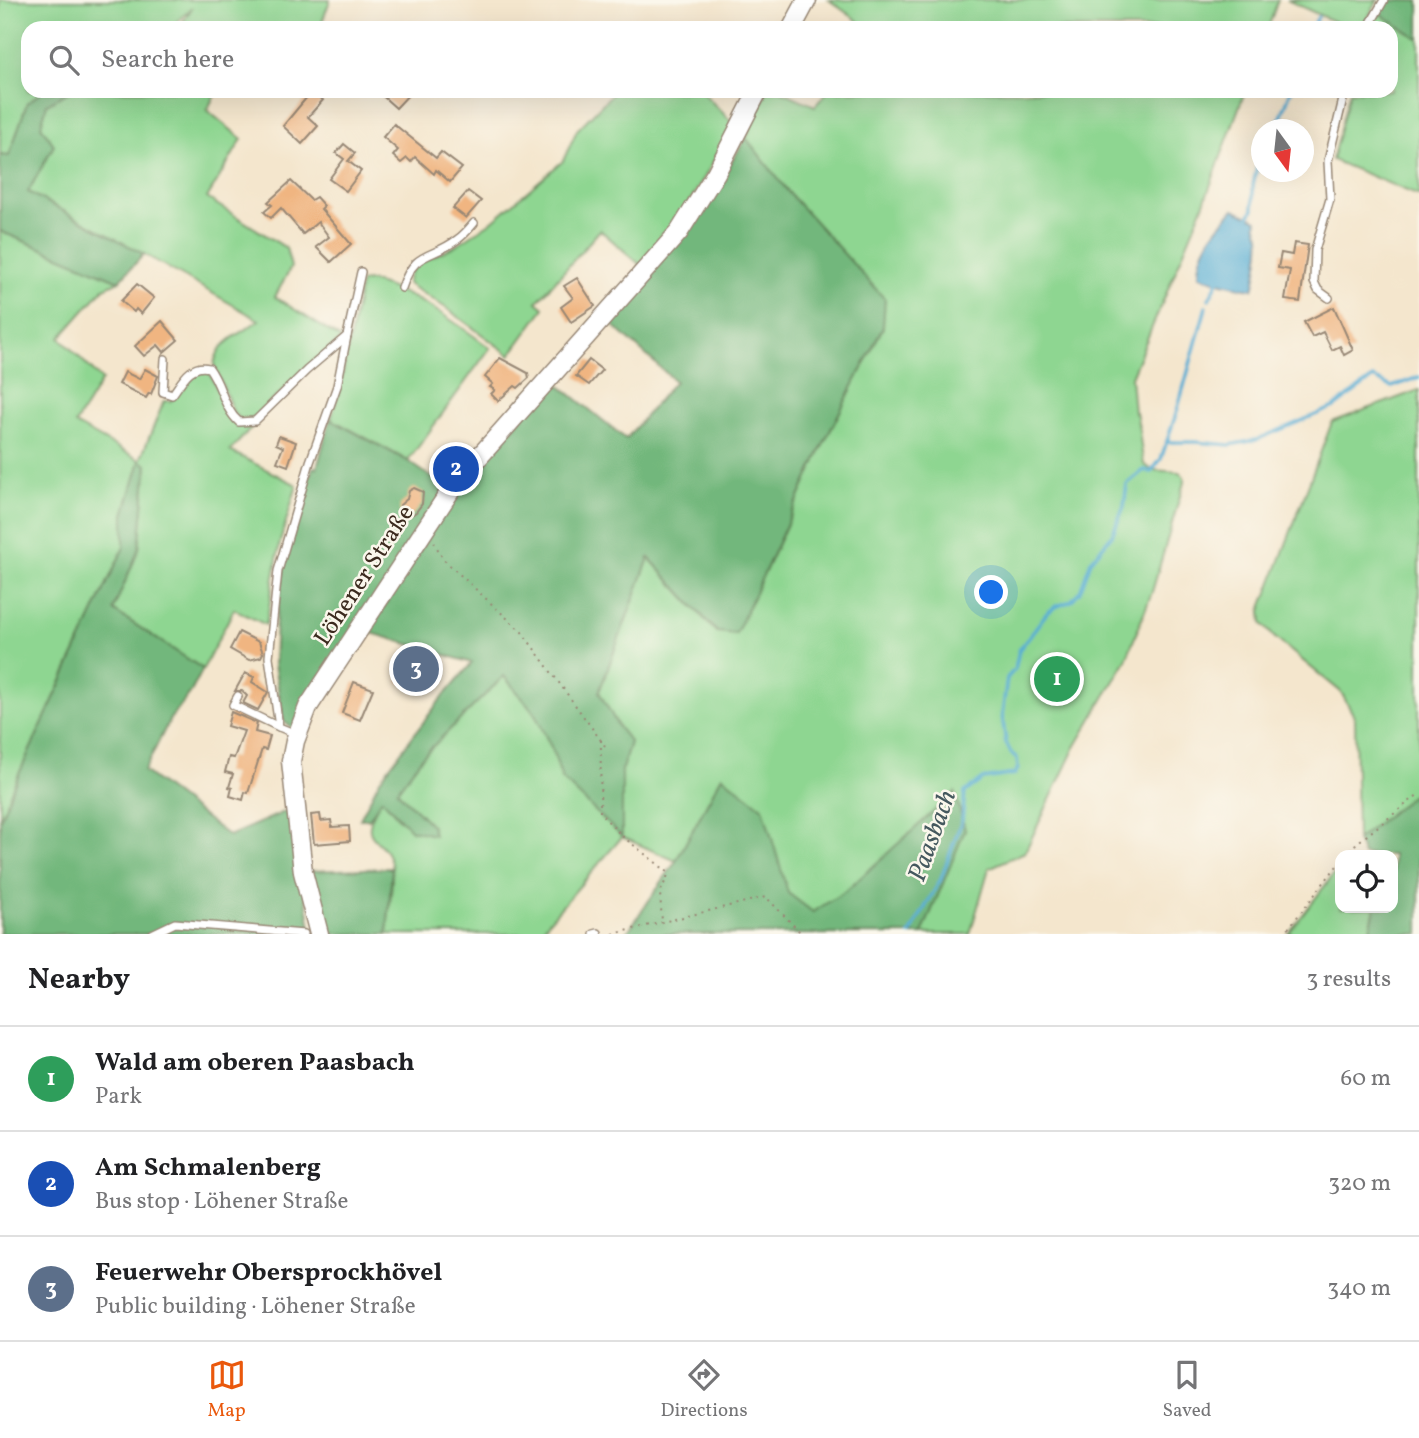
<!DOCTYPE html>
<meta charset="utf-8">
<style>
:root{--surface:#fff;--page:#f2f2f2;--text:#202124;--muted:#757577;--line:#e0e0e0;--accent:#ea580c}
body{margin:0;font-family:Vollkorn,serif;background:var(--page);color:var(--text)}
.controls{position:absolute;right:21px;bottom:21px;display:grid;overflow:hidden;border-radius:14px;box-shadow:0 7px 28px #0002}
.controls button{width:63px;height:63px;display:grid;place-items:center;padding:0;border:0;border-bottom:2px solid var(--line);background:var(--surface);color:var(--text);font:35px sans-serif}
.compass{position:absolute;left:1251px;top:119px;width:63px;height:63px;border-radius:50%;background:var(--surface);box-shadow:0 7px 28px #0002;rotate:165deg}
.you{position:absolute;left:992px;top:593px;width:24px;height:24px;margin:-18px;border:5px solid #fff;border-radius:50%;background:#1a73e8;box-shadow:0 0 0 10px #1a73e833}
.badge{display:grid;place-items:center;width:46px;height:46px;border-radius:50%;background:var(--accent);color:#fff;font-size:23px;font-weight:700}
.pin{position:absolute;translate:-50% -50%;border:4px solid #fff;box-shadow:0 2px 7px #0006}
.list{margin:0;padding:0;list-style:none}
h2{display:flex;justify-content:space-between;align-items:center;height:91px;margin:0;padding:0 28px;font-size:30px}
h2 small{font-size:23px;font-weight:400;color:var(--muted)}
.list li{display:grid;grid-template-columns:46px 1fr auto;gap:21px;align-items:center;box-sizing:border-box;height:105px;padding:0 28px;border-top:2px solid var(--line)}
.list b{display:block;font-size:26px;white-space:nowrap}
.list p{margin:0;font-size:23px;white-space:nowrap;color:var(--muted)}
.list em{font-size:23px;font-style:normal;color:var(--muted)}
.icon{flex:none;width:38px;height:38px;fill:none;stroke:currentColor;stroke-width:2;stroke-linecap:round;stroke-linejoin:round}
.map{position:relative;flex:none;width:1419px;height:934px;overflow:hidden}
.search{position:absolute;background:var(--surface);box-shadow:0 7px 28px #0002;left:21px;right:21px;top:21px;height:77px;display:flex;align-items:center;gap:18px;box-sizing:border-box;padding:0 24px;border-radius:21px;color:var(--muted);font-size:26px}
.sheet{height:406px;background:var(--surface)}
nav{display:flex;justify-content:space-around;align-items:center;box-sizing:border-box;height:98px;border-top:2px solid var(--line);background:var(--surface);font-size:19px;color:var(--muted)}
nav a{display:grid;justify-items:center;gap:4px}
nav .on{color:var(--accent)}
.map>svg:first-child{display:block}
.green{fill:#8ed691;stroke:#648058;stroke-width:2}
.forest{fill:#72b77b;stroke:#56704c;stroke-width:2}
.water{fill:#57add4;stroke:#496c79;stroke-width:2}
.lines{fill:none;stroke-linecap:round;stroke-linejoin:round}
.stream{stroke:#57add4;stroke-width:3.5}
.building{fill:#f0b581}
.service-casing{stroke:#988876;stroke-width:10}
.tertiary-casing{stroke:#988876;stroke-width:21}
.path{stroke:#988876;stroke-width:2;stroke-dasharray:2 5;stroke-linecap:butt}
.service{stroke:#fff;stroke-width:7}
.tertiary{stroke:#fff;stroke-width:18}
.labels{text-anchor:middle;dominant-baseline:central;stroke-width:5;stroke-linejoin:round;paint-order:stroke}
.street-label{font-size:24px;fill:#3b2a1e;stroke:#fbf7ec}
.water-label{font-size:26px;font-style:italic;fill:#45585e;stroke:#fbf7ec}
</style>
<div class="map">
<svg width="1419" height="934" viewBox="0 0 1419 934">
<rect width="100%" height="100%" fill="#fbf7ec"/>
<filter id="ink" filterUnits="userSpaceOnUse"><feTurbulence type="fractalNoise" baseFrequency=".0143" numOctaves="2"/><feDisplacementMap in="SourceGraphic" scale="14" xChannelSelector="R" yChannelSelector="G"/><feConvolveMatrix kernelMatrix="1 2 1 2 8 2 1 2 1" color-interpolation-filters="sRGB"/></filter>
<filter id="wash" filterUnits="userSpaceOnUse"><feTurbulence type="fractalNoise" baseFrequency=".00686" numOctaves="4" result="noise"/><feDisplacementMap in="SourceGraphic" scale="28" xChannelSelector="R" yChannelSelector="G"/><feGaussianBlur stdDeviation="1.57" result="paint"/><feColorMatrix in="noise" values="0 0 0 0 0 0 0 0 0 0 0 0 0 0 0 0 0 1.4 0 .05"/><feComposite in="paint" operator="in"/></filter>
<g filter="url(#wash)">
<rect width="100%" height="100%" fill="#f4e6cd"/>
<!-- green -->
<g class="green">
<polygon points="0,0 330,0 320,28 257,28 252,25 251,28 179,28 192,8 170,28 28,28 28,91 43,91 27,103 9,156 0,155"/>
<polygon points="829,0 1278,0 1268,28 854,28 858,21"/>
<polygon points="1287,0 1378,0 1362,28 1348,28"/>
<polygon points="1379,13 1419,39 1419,196 1332,160 1350,91 1391,91 1391,28 1370,28"/>
<path d="M 70,91 L 217,91 L 207,110 L 242,139 L 207,198 L 286,248 L 291,267 L 275,297 L 341,339 L 252,419 L 240,419 L 234,414 L 214,365 C 217,342 242,333 259,320 L 144,254 L 28,192 L 54,145 L 41,126 L 47,103 Z"/>
<polygon points="615,91 701,91 735,125 674,229 643,267 600,230 537,302 544,308 510,355 446,308 411,286 407,283 410,272 421,262 455,246 490,223 563,161 577,130"/>
<path d="M 767,91 L 781,91 L 815,106 L 828,91 L 1245,91 L 1201,211 L 1131,377 L 1134,413 L 1136,412 C 1140,429 1140,447 1144,464 L 1152,470 L 1180,472 L 1185,479 L 1152,592 L 1126,660 L 1074,749 L 1025,852 L 989,868 L 970,934 L 644,934 L 722,776 L 676,861 L 622,837 L 538,934 L 387,934 C 388,913 393,890 392,869 C 388,831 351,849 382,798 L 400,820 L 431,825 L 397,791 L 423,756 L 504,676 L 534,712 L 553,751 L 562,779 L 622,836 L 622,768 L 630,742 L 619,728 L 599,692 L 649,558 L 716,632 L 765,572 L 824,443 L 883,327 L 790,194 L 746,138 Z"/>
<path d="M 0,231 L 119,281 L 104,288 L 60,338 L 102,380 L 75,424 L 140,460 L 164,401 L 171,401 C 182,385 187,371 209,370 L 228,415 L 237,426 L 255,424 L 230,451 L 297,485 L 280,542 L 266,625 L 234,609 L 203,669 L 113,610 L 139,549 L 147,465 L 140,461 L 124,515 L 124,547 L 13,787 L 0,820 Z"/>
<path d="M 370,281 C 415,293 453,320 490,348 L 408,461 L 331,419 L 340,388 L 361,282 Z"/>
<polygon points="1419,390 1419,790 1357,840 1355,718 1341,692 1274,637 1262,623 1261,611 1332,422"/>
<polygon points="1340,866 1340,908 1375,908 1369,934 1288,934"/>
</g>
<!-- forest -->
<g class="forest">
<polygon points="1388,0 1419,1 1419,39 1379,13"/>
<polygon points="43,91 70,91 47,104 41,126 54,145 28,192 144,254 119,281 0,231 0,155 9,156 27,103"/>
<polygon points="746,138 790,194 885,299 883,327 824,443 736,634 717,632 649,558 599,692 619,728 630,742 622,769 622,837 562,779 553,751 534,712 504,676 423,756 397,791 431,825 434,835 411,830 382,799 369,819 360,819 379,781 441,699 472,663 368,632 456,492 554,381 626,439 675,381 607,320 724,174"/>
<polygon points="330,419 408,461 447,488 294,729 284,722 274,665 276,618 284,568 298,514 313,467 317,468"/>
<polygon points="140,461 147,465 139,549 113,610 203,669 191,692 170,719 144,771 229,836 291,809 312,934 0,934 0,820 13,787 124,547 124,515"/>
<polygon points="722,776 763,808 788,893 813,912 847,890 955,792 965,830 922,934 626,934 676,861"/>
<polygon points="1419,790 1419,934 1369,934 1375,908 1393,908 1393,855 1363,855 1357,840"/>
<polygon points="392,868 387,934 325,934 309,871"/>
</g>
<!-- water -->
<path class="water" d="M 1234,209 L 1257,220 C 1255,228 1259,229 1260,236 C 1262,244 1256,280 1253,289 C 1242,288 1206,280 1199,275 C 1198,248 1217,228 1234,209 Z"/>
<g class="lines">
<!-- stream -->
<g class="stream">
<polyline points="1312,28 1318,17"/>
<polyline points="1270,130 1281,117 1291,91"/>
<polyline points="1247,220 1253,209 1253,185 1262,144"/>
<polyline points="1209,299 1220,277"/>
<polyline points="1166,442 1196,442 1230,445 1256,440 1334,407 1373,378 1392,387 1419,377"/>
<polyline points="910,934 941,879 962,820 965,792 983,779 1015,774 1018,768 1017,758 1011,753 1006,743 1002,715 1007,678 1015,669 1019,650 1046,614 1055,607 1071,601 1080,591 1091,561 1112,535 1124,506 1127,484 1144,470 1151,472 1161,459 1177,411 1206,307"/>
</g>
</g>
<g id="blocks">
<!-- building -->
<g class="building">
<polygon points="312,91 323,100 308,117 318,126 302,144 283,126"/>
<polygon points="377,91 412,91 396,108"/>
<polygon points="394,124 436,158 441,152 462,168 450,182 436,170 434,174 415,157 411,162 407,158 401,163 393,156 398,150 383,137"/>
<polygon points="344,144 355,153 348,161 361,171 346,191 329,179 344,159 336,153"/>
<polygon points="291,181 311,200 316,197 324,206 321,209 351,244 331,262 316,247 329,237 318,222 303,234 281,208 271,218 264,212 272,205 268,202"/>
<polygon points="468,191 481,201 466,218 453,208"/>
<polygon points="1294,243 1308,245 1300,302 1285,300 1290,270 1278,268 1281,253 1292,255"/>
<polygon points="577,278 595,306 571,322 561,307 573,298 564,286"/>
<polygon points="137,284 154,298 141,314 136,309 134,312 121,301"/>
<polygon points="1334,307 1353,350 1344,355 1340,346 1332,350 1323,332 1312,337 1304,322"/>
<polygon points="162,321 178,340 164,352 158,345 144,356 135,346"/>
<polygon points="500,358 528,373 529,378 518,388 515,386 498,401 491,394 495,390 490,387 493,384 485,377"/>
<polygon points="589,360 602,370 589,385 576,376"/>
<polygon points="145,369 158,376 151,394 149,393 146,398 119,384 125,372 139,379"/>
<polygon points="279,436 296,442 288,466 277,462 283,447 276,444"/>
<polygon points="414,488 423,492 422,504 416,512 410,516 404,515 400,512 400,505 407,499 409,491"/>
<polygon points="239,632 259,642 263,653 261,657 249,660 230,649"/>
<polygon points="408,654 431,663 421,690 398,682"/>
<polygon points="245,673 254,677 252,682 268,692 258,710 243,703 247,696 242,691 235,691"/>
<polygon points="354,682 373,689 360,720 342,713"/>
<polygon points="231,712 257,723 255,732 270,736 266,750 262,749 248,793 245,792 243,800 230,796 232,788 229,787 233,774 225,772 229,757 234,758 244,731 227,726"/>
<polygon points="320,814 321,821 331,820 332,827 349,826 350,841 314,844 311,815"/>
</g>
</g>
</g>
<g filter="url(#ink)">
<use href="#blocks" fill-opacity="0" stroke="#988876" stroke-width="2"/>
<g class="lines">
<defs>
<g id="service">
<polyline points="1368,28 1384,0"/>
<path d="M 402,288 C 415,249 431,260 458,239 C 464,235 469,229 474,223"/>
<polyline points="1329,298 1318,290 1314,282 1315,250 1330,199 1328,161 1345,91"/>
<path d="M 165,359 L 163,392 L 172,395 C 182,382 190,363 209,368 C 222,385 223,408 239,422 L 255,421 L 307,370 L 347,336 L 361,272"/>
<polyline points="238,696 233,705 279,727"/>
<polyline points="296,734 279,727 269,657 278,571 310,462 337,386 347,336"/>
<polyline points="152,934 175,923 304,934"/>
<polyline points="594,934 598,933"/>
</g>
<g id="tertiary">
<polyline points="792,28 807,0"/>
<polyline points="319,934 303,872 291,761 295,741 308,707 455,484 679,232 716,173 758,91"/>
</g>
</defs>
<!-- service casing -->
<use href="#service" class="service-casing"/>
<!-- tertiary casing -->
<use href="#tertiary" class="tertiary-casing"/>
<!-- path -->
<g class="path">
<polyline points="434,542 443,559 522,632 605,746"/>
<polyline points="601,740 600,813 622,836 669,873 660,893 662,922"/>
<polyline points="1345,855 1352,847 1419,794"/>
<polyline points="613,934 766,897 802,934"/>
<polyline points="1284,934 1340,862"/>
</g>
<!-- service -->
<use href="#service" class="service"/>
<!-- tertiary -->
<use href="#tertiary" class="tertiary"/>
</g>
</g>
<g class="labels">
<!-- street labels -->
<g class="street-label">
<text transform="translate(365 576) rotate(-57)">Löhener Straße</text>
</g>
<!-- water labels -->
<g class="water-label">
<text transform="translate(933 836) rotate(-70)">Paasbach</text>
</g>
</g>
</svg>
<div class="controls">
<button><svg class="icon" aria-label="locate" viewBox="0 0 24 24"><circle cx="12" cy="12" r="6"/><path d="M12 2v4M12 18v4M2 12h4M18 12h4"/></svg></button>
</div>
<svg class="compass" viewBox="-18 -18 36 36"><path d="M0-13l5 13h-10z" fill="#e53935"/><path d="M0 13l5-13h-10z" fill="#757577"/></svg>
<div class="you"></div>
<div class="pin badge" style="left:1057px;top:679px;background:#2e9e5b">1</div>
<div class="pin badge" style="left:456px;top:469px;background:#1a4fb4">2</div>
<div class="pin badge" style="left:416px;top:669px;background:#5c6f8a">3</div>
<div class="search"><svg class="icon" aria-label="search" viewBox="0 0 24 24"><circle cx="10" cy="10" r="6"/><path d="M15 15l6 6"/></svg>Search here</div>
</div>
<section class="sheet">
<h2>Nearby<small>3 results</small></h2>
<ul class="list">
<li><span class="badge" style="background:#2e9e5b">1</span><div><b>Wald am oberen Paasbach</b><p>Park</p></div><em>60 m</em></li>
<li><span class="badge" style="background:#1a4fb4">2</span><div><b>Am Schmalenberg</b><p>Bus stop · Löhener Straße</p></div><em>320 m</em></li>
<li><span class="badge" style="background:#5c6f8a">3</span><div><b>Feuerwehr Obersprockhövel</b><p>Public building · Löhener Straße</p></div><em>340 m</em></li>
</ul>
</section>
<nav>
<a class="on"><svg class="icon" aria-label="map" viewBox="0 0 24 24"><path d="M3 6l6-2 6 2 6-2v14l-6 2-6-2-6 2zM9 4v14M15 6v14"/></svg>Map</a>
<a><svg class="icon" aria-label="directions" viewBox="0 0 24 24"><path d="M12 3l9 9-9 9-9-9zM9 14v-3h6M13 9l2 2-2 2"/></svg>Directions</a>
<a><svg class="icon" aria-label="saved" viewBox="0 0 24 24"><path d="M7 4h10v16l-5-4-5 4z"/></svg>Saved</a>
</nav>
